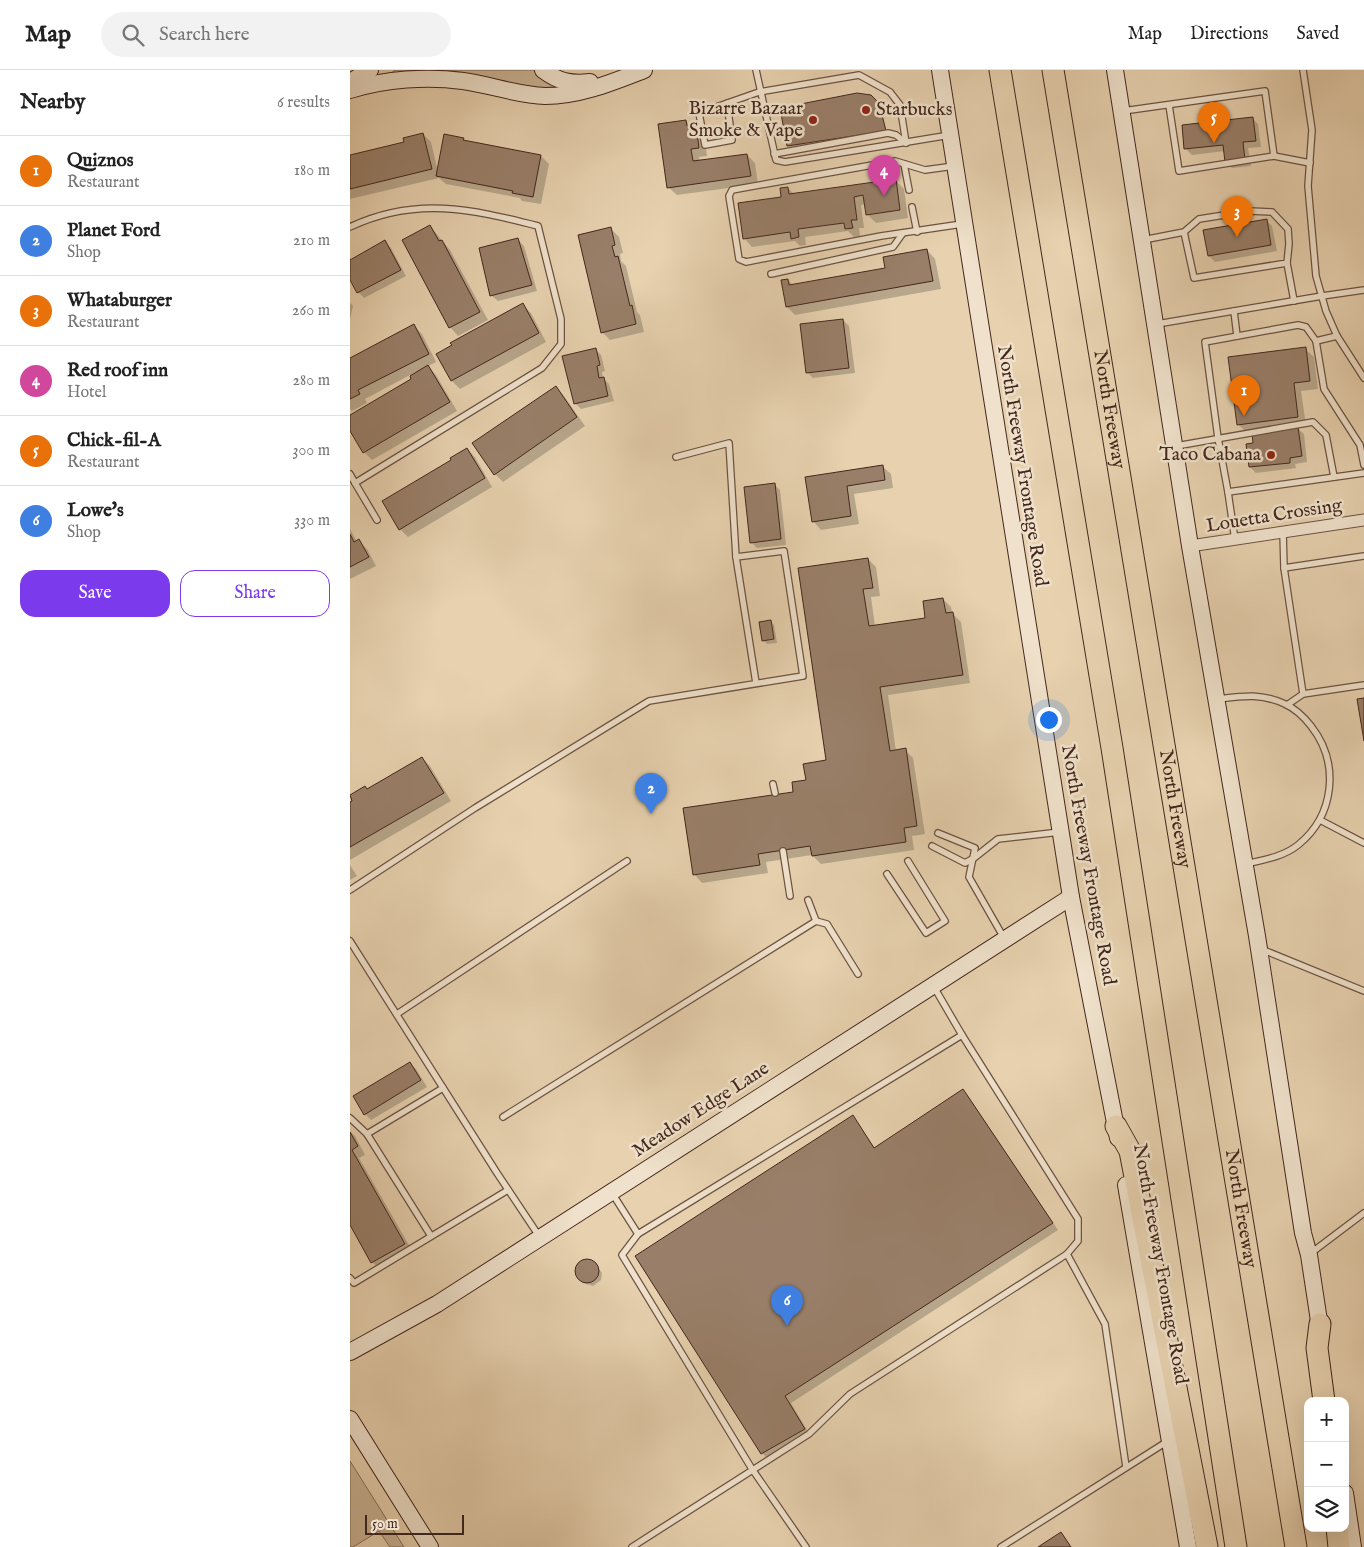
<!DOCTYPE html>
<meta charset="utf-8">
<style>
:root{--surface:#fff;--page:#f2f2f2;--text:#222;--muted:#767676;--line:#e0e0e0;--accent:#7c3aed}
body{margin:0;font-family:"IM FELL English",serif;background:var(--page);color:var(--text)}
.controls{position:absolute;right:15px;bottom:15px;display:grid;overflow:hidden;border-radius:10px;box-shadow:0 5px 20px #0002}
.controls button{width:45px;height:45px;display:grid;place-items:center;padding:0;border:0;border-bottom:1px solid var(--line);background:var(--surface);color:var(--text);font:25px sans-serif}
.scale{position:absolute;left:15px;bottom:12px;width:99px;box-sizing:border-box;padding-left:5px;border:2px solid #44271d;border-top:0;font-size:14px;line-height:18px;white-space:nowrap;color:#44271d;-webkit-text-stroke:4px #efe1cb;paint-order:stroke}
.you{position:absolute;left:698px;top:649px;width:18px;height:18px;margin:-12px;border:4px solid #fff;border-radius:50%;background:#1a73e8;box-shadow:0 0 0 8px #1a73e833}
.badge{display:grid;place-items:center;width:32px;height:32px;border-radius:50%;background:var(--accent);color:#fff;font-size:16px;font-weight:700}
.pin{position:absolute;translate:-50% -41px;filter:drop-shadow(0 1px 2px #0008)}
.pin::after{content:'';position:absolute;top:26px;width:18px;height:15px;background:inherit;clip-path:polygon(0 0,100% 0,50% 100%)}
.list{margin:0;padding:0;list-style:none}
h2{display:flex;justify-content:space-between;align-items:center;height:65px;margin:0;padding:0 20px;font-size:21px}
h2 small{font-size:16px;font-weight:400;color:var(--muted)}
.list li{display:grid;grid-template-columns:32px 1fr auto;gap:15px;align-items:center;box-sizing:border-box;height:70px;padding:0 20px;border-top:1px solid var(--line)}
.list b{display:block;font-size:19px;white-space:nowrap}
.list p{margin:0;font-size:16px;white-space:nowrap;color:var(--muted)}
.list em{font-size:16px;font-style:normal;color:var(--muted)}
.actions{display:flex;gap:10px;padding:15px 20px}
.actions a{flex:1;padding:11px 0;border:1px solid var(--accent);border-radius:15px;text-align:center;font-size:18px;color:var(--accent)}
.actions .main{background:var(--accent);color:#fff}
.icon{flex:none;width:28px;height:28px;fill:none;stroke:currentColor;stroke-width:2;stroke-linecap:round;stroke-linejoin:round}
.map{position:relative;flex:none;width:1014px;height:1477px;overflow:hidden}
header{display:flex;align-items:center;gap:30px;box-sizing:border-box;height:70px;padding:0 25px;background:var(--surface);border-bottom:1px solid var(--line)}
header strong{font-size:24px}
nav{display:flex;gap:28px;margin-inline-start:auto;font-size:18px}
.search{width:350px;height:45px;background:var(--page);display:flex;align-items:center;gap:12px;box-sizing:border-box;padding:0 18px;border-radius:28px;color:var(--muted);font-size:19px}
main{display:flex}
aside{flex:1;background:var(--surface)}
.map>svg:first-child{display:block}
.green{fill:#cbb496;stroke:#886e5a}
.shadow{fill:#0003}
.building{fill:#997f69;stroke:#44271d}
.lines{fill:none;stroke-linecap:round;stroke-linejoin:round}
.lane-casing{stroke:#6d5242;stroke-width:8}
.street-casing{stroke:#6d5242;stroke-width:13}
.secondary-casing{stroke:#44271d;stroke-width:18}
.highway-casing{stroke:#44271d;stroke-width:23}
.lane{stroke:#efe1cb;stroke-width:5.5}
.street{stroke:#efe1cb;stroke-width:11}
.secondary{stroke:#efe1cb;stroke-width:16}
.highway{stroke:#e7d1af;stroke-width:21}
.poi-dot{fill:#8f2418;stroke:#efe1cb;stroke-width:2}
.labels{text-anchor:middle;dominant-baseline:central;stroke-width:5;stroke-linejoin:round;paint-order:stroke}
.poi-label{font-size:19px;fill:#44271d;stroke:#efe1cb;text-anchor:end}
.street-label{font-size:19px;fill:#44271d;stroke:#efe1cb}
</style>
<header>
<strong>Map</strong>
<div class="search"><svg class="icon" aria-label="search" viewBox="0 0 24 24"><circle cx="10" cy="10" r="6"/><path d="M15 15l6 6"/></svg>Search here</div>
<nav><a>Map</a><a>Directions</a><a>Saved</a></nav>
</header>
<main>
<aside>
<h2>Nearby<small>6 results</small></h2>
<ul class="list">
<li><span class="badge" style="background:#e8710a">1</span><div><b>Quiznos</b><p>Restaurant</p></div><em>180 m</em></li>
<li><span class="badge" style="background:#3f7fe0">2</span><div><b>Planet Ford</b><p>Shop</p></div><em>210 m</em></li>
<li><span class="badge" style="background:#e8710a">3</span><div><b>Whataburger</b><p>Restaurant</p></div><em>260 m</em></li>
<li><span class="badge" style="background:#d1479c">4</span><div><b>Red roof inn</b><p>Hotel</p></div><em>280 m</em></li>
<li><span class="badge" style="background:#e8710a">5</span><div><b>Chick-fil-A</b><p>Restaurant</p></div><em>300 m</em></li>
<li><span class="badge" style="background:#3f7fe0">6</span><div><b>Lowe's</b><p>Shop</p></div><em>330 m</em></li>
</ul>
<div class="actions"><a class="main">Save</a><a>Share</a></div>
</aside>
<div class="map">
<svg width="1014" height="1477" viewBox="0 0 1014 1477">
<rect width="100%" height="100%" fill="#e7d1af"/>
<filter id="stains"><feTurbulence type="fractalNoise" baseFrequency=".004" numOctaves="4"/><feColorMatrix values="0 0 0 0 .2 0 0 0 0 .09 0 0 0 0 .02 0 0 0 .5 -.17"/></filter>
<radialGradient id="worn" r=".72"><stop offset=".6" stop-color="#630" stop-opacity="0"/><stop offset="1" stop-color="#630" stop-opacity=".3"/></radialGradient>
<!-- green -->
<g class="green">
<polygon points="45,0 185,0 211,17 201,20 39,5"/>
<polygon points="0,1391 54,1477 40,1477 29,1461 3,1477 0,1477"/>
</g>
<!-- shadow -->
<g class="shadow">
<polygon points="520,26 530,36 537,62 439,77 438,76"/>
<polygon points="902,48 908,54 911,77 898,78 901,96 882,98 876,92 875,81 842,85 836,79 833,56"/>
<polygon points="336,51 341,57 345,56 354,65 357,86 349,87 350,92 397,85 405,93 408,114 327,125 318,117"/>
<polygon points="73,64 81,72 88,102 113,69 115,72 191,86 199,94 191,134 172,131 170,128 96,114 89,108 0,129 0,86 55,73"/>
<polygon points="545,110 554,119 558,148 526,153 517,144 516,134 511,135 514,158 509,158 510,166 504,167 498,161 455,167 456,175 450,176 445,171 402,177 394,168 433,128 438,118 444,124"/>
<polygon points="916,150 922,156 927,181 865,192 859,186"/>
<polygon points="80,156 100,180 138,250 108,266 100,257"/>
<polygon points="261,159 269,167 273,183 270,184 271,191 276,196 287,242 290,245 294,262 260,270 252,262"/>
<polygon points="168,170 174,176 187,221 148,231 141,225"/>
<polygon points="35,172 41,178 56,206 14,228 8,222 0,207 0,191"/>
<polygon points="577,180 585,189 591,219 445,245 437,237 438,210 443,215 536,199"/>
<polygon points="0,233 3,236 0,250"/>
<polygon points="173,235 181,243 196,272 110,319 102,311"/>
<polygon points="493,250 499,256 505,303 463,308 457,302"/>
<polygon points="64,256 72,264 86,292 78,296 86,305 107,341 22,390 14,382 0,358 0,347 63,309 60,305 15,329 17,333 2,341 0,339 0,289"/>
<polygon points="245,279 251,285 255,301 252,302 253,308 259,314 264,331 231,339 225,333"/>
<polygon points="955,279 964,287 968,319 951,321 956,355 914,360 947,358 954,364 957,392 945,394 946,398 906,403 900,397 905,374 903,361 896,362 888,354"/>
<polygon points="206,317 214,326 235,356 153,412 145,404"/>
<polygon points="117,379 125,387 142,417 58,467 50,459 103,390"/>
<polygon points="532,396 541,404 543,418 504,424 509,454 471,460 463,451 456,408"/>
<polygon points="424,414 430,420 436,475 407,478 401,472"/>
<polygon points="0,459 7,472 9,471 17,479 26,496 0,509"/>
<polygon points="518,489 526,497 530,526 521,527 525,556 577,549 593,529 601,537 602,543 611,552 620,613 538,625 546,681 555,680 563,688 575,764 562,766 564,780 471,794 462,785 416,792 418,803 352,813 344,804 445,723 478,691"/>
<polygon points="420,551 424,555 427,573 417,574 413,570"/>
<polygon points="72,688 80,696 101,731 0,790 0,734 3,732 0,726 15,717 17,720"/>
<polygon points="0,795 7,806 0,810"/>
<polygon points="60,993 66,999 77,1017 21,1050 15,1044"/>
<polygon points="613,1021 619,1027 708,1160 441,1333 460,1365 418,1389 412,1383 286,1187 502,1047 508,1053 525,1078"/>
<polygon points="0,1061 5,1066 15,1085 9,1088 63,1182 31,1200 22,1192 0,1152"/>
<polygon points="236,1190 243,1192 252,1203 251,1210 243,1216 233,1213 226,1202 229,1193"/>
</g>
<!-- building -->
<g class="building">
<polygon points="507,23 521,25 529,33 536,61 437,76 430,38"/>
<polygon points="903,47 906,71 893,72 895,90 875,92 873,75 834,79 832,55"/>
<polygon points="336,50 337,56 346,55 349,78 341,79 343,91 397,84 401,106 317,118 308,54"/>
<polygon points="73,63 82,99 0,119 0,85 54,72 53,68"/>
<polygon points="94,64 114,68 113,70 191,85 183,127 162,123 163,121 86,106"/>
<polygon points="546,109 550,140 516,145 513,125 504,127 507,150 501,150 503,158 495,159 494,153 448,159 449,167 441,169 440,162 393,169 388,133 431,127 430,118 438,117 439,124"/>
<polygon points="917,149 921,175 858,186 853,160"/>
<polygon points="80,155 89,171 92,170 130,242 99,258 52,170"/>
<polygon points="261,157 265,175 262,176 265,187 268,186 280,236 282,235 286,254 251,263 228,165"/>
<polygon points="168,168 182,215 140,226 129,178"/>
<polygon points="35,170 51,200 7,223 0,210 0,190"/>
<polygon points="577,179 583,211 436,237 431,210 438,209 439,215 535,198 533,187"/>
<polygon points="173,233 189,263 101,311 86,284 102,275 100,273"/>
<polygon points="493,249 499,298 456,303 450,254"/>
<polygon points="64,254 79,284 8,320 10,324 0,329 0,288"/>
<polygon points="956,277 960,311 944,313 948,347 887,355 878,287"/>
<polygon points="246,278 250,295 247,296 249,308 254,307 258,326 224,334 212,286"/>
<polygon points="78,295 100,332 13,383 0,361 0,345 61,309 60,306"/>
<polygon points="206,316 227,347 144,405 122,373"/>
<polygon points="948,357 952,386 940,388 940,393 899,397 896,374 903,373 902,363"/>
<polygon points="117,378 135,408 49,460 32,431 101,390 100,388"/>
<polygon points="533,395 535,410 497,416 501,446 462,452 455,407"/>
<polygon points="425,413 431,469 400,473 394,417"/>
<polygon points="0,464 4,472 9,469 19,487 0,497"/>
<polygon points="518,488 523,518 513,519 519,556 575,548 573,531 593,528 596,543 603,542 613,605 530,617 540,681 556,678 567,756 554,758 556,772 462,786 460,776 408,784 410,795 343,805 333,738 443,722 442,712 456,710 453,694 476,690 448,498"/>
<polygon points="421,550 424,569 412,571 409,552"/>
<polygon points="1014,628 1014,671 1007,629"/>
<polygon points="72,687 94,723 0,777 0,732 2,731 0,725 15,716 17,719"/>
<polygon points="60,992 71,1010 14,1045 3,1026"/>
<polygon points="613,1019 703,1153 435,1326 455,1359 411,1384 285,1186 503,1045 524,1078"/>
<polygon points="0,1062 8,1076 2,1080 55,1174 21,1193 0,1155"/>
<circle cx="237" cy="1201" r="12"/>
<polygon points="711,1462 721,1477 688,1477"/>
</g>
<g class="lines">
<defs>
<g id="lane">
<polyline points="406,0 426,90 435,92 600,65"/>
<polyline points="953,0 962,60 958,116 966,206 976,241 987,266 1014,308"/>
<polyline points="377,33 382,70 355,75 349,43 409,22 509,5 540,22 550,35 556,73"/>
<polyline points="773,41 915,21 924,86 829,101 819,35"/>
<polyline points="424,84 538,63 546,65 556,73"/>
<polyline points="924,86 960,93"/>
<polyline points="554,94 559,120"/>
<polyline points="604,96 575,100 545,91 382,120 379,126 389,189 396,192 531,166 612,154"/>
<polyline points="562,137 567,162"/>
<path d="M 0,157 C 66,126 121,139 188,156 L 211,249 L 211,274 L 192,298 L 5,413 L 0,404"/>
<polyline points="793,170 834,162 849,149 900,141 922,142 938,159 939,174 937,193 844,208 834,162"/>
<polyline points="937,193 944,231"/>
<polyline points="421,204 543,177 553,163"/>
<polyline points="884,241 887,266"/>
<polyline points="807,254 972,226 1014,220"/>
<polyline points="966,271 987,266"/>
<polyline points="826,376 963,352 976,365 984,407"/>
<polyline points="326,387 379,373 386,487"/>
<polyline points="1014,395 1010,375 974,319 966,271 956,257 948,255 855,272 868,368 878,422 1014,403"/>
<polyline points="5,413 27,450"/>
<polyline points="878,422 885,470"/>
<polyline points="933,462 934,498 953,624"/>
<polyline points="934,498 1014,486"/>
<path d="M 868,629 C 893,626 911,623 935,634 C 946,639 954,647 961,656 C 990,693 985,745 948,775 C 933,787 913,790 895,794"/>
<polyline points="937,635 953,624 1014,615"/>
<polyline points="423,714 425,723"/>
<polyline points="970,750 1014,773"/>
<polyline points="588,763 625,778 619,807 654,868"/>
<polyline points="582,776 615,793 624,788 648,769 710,762"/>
<polyline points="433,781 440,826"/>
<polyline points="537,804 576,863 595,851 558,791"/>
<polyline points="0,820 125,738 299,631 453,606 434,481 386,487 406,613"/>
<polyline points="458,830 466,851"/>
<polyline points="0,871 147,1103 189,1166"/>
<polyline points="911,879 1014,921"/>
<polyline points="47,944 277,791"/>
<polyline points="153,1047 466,851 477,854 508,904"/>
<polyline points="0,1048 17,1064 93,1018"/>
<polyline points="17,1064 81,1166"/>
<polyline points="262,1123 288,1164 612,965"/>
<polyline points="288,1164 272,1185 402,1399 456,1477"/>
<polyline points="961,1183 1014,1143"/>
<polyline points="717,1184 755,1254 776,1397"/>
<polyline points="0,1208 4,1213 158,1120"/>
<polyline points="282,1477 459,1364 500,1324 717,1184 728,1171 728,1149 612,965 584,917"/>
<polyline points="651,1477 818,1371"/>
</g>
<polyline id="street" points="840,476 1014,450"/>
<g id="secondary">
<path d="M 193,0 C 209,12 221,14 240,12"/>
<polyline points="590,0 721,827 768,1068"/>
<polyline points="765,0 840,476 907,866 953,1163 959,1185 971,1264"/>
<polyline points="0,12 20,0"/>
<path d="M 0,20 C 35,9 77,6 113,11 C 141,15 167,25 195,26 C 230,26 263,12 294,0"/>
<polyline points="776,1115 838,1477"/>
<polyline points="0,1282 87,1234 721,827"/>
<polyline points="0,1349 80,1477"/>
<polyline points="995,1423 1003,1477"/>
</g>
<g id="highway">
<polyline points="650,0 762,678 886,1477"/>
<path id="s1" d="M 703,0 L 946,1477"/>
<polyline points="766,1056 780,1081 857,1477"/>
<polyline points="970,1254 967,1278 974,1331"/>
<polyline points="987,1458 989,1477"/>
</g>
</defs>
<!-- lane casing -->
<use href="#lane" class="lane-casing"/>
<!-- street casing -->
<use href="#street" class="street-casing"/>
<!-- secondary casing -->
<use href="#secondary" class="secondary-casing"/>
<!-- highway casing -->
<use href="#highway" class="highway-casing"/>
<!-- lane -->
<use href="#lane" class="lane"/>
<!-- street -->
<use href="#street" class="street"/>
<!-- secondary -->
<use href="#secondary" class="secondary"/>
<!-- highway -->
<use href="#highway" class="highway"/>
</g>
<!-- markers -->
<g class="poi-dot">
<circle cx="516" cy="40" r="5"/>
<circle cx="463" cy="50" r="5"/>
<circle cx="921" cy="385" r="5"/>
</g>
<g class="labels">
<!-- poi labels -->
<g class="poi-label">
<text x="453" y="39">Bizarre Bazaar<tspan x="453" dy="22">Smoke &amp; Vape</tspan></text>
<text x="526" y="40" text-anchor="start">Starbucks</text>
<text x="911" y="385">Taco Cabana</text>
</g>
<!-- street labels -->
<g class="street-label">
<text stroke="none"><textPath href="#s1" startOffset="344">North Freeway</textPath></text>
<text transform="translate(672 396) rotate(81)">North Freeway Frontage Road</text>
<text transform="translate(924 446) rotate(-9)">Louetta Crossing</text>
<text stroke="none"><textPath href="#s1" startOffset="749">North Freeway</textPath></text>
<text transform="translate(738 795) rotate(80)">North Freeway Frontage Road</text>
<text transform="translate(351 1040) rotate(-33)">Meadow Edge Lane</text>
<text stroke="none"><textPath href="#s1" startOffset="1154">North Freeway</textPath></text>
<text transform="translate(810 1194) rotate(80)">North Freeway Frontage Road</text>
</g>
</g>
<rect width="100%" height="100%" filter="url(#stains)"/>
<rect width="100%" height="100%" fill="url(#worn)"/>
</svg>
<div class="controls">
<button>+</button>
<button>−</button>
<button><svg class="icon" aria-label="layers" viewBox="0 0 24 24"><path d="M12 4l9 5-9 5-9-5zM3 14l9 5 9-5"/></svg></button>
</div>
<div class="scale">50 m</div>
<div class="you"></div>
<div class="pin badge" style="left:894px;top:346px;background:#e8710a">1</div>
<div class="pin badge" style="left:301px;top:744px;background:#3f7fe0">2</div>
<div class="pin badge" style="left:887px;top:167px;background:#e8710a">3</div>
<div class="pin badge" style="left:534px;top:126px;background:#d1479c">4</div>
<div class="pin badge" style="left:864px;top:73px;background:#e8710a">5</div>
<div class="pin badge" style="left:437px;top:1256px;background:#3f7fe0">6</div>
</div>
</main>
